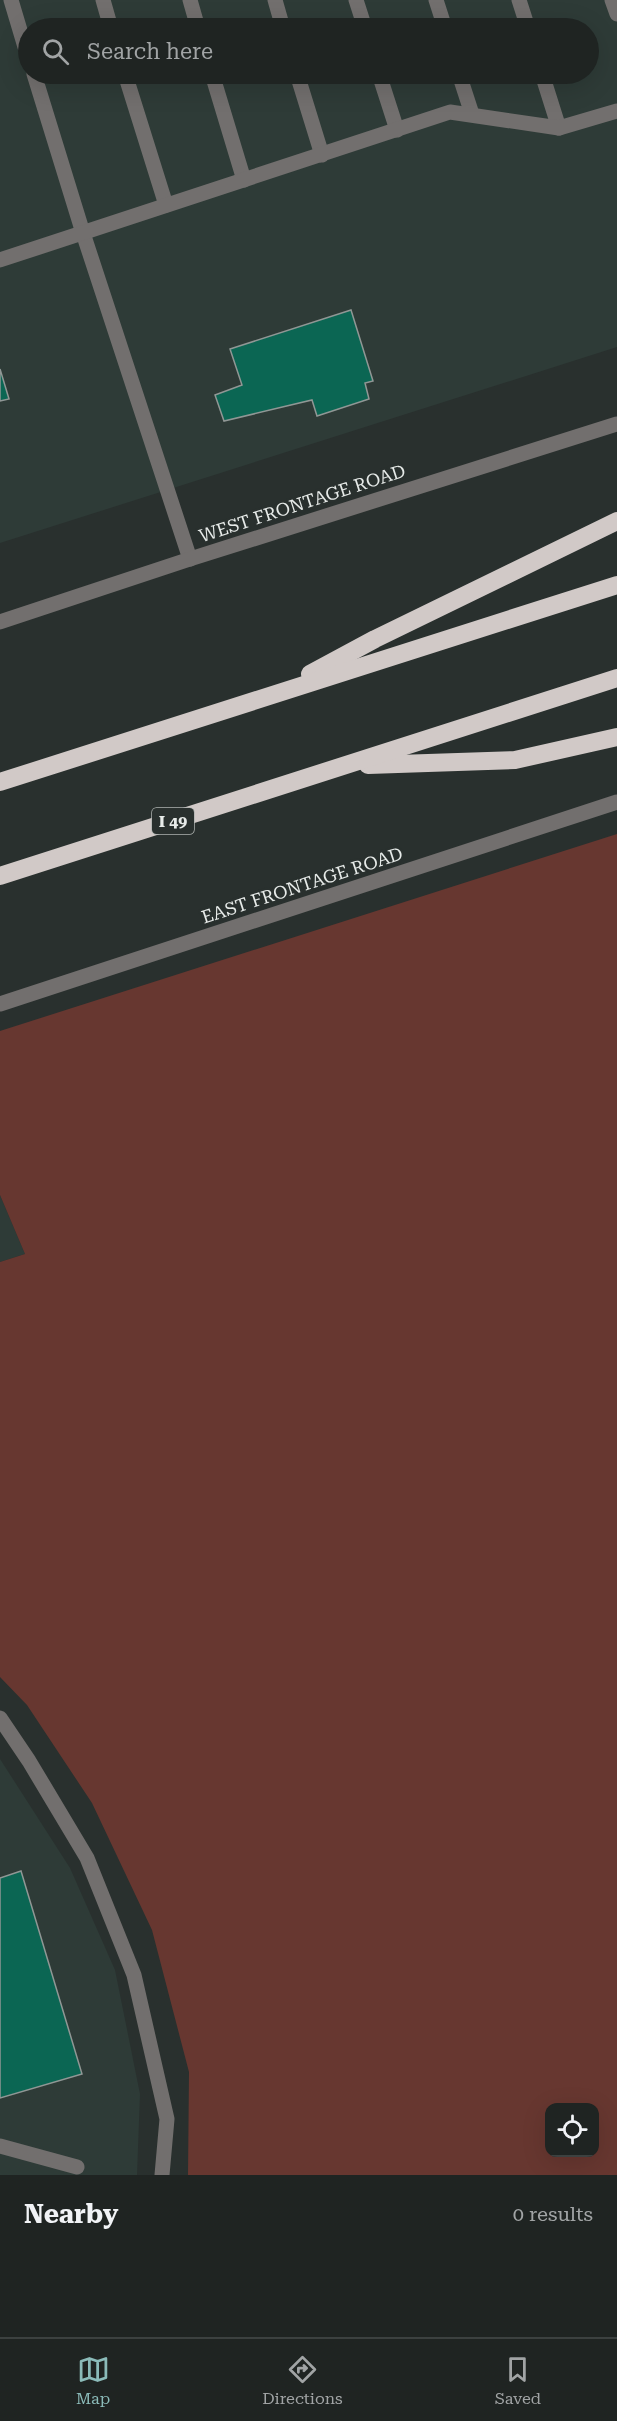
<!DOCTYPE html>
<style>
:root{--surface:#1f2422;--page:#2c302f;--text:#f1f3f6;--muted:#a1a4a5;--line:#3c4140;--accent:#8bbbb9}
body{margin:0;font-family:"Roboto Serif",serif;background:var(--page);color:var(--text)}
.controls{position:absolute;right:18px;bottom:18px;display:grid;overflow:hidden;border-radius:12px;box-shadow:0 6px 24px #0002}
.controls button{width:54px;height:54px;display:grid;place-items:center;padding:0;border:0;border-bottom:2px solid var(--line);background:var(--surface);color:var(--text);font:30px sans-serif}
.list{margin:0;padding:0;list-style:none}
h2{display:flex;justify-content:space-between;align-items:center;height:78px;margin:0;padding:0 24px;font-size:26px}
h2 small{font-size:20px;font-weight:400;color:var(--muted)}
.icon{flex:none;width:33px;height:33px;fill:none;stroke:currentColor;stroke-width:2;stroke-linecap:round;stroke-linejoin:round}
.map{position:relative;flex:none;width:617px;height:2175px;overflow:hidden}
.search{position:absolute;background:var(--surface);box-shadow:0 6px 24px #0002;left:18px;right:18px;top:18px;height:66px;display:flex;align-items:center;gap:15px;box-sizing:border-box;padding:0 21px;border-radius:33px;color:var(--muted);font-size:22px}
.sheet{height:162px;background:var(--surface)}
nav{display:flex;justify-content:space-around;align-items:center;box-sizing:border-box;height:84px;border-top:2px solid var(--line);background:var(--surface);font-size:16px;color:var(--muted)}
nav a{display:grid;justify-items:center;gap:3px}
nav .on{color:var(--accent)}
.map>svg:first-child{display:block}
.built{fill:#2e3b37;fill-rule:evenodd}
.green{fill:#673730;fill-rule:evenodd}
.building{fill:#0b6653;stroke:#909795;stroke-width:1.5}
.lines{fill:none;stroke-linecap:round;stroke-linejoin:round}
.service{stroke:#726f6e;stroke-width:15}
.minor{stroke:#726f6e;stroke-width:15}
.tertiary{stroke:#726f6e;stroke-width:15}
.motorway{stroke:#d1c9c7;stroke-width:18}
.labels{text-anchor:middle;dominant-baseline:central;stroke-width:5;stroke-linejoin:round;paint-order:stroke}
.shield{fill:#29302e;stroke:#aeb3b1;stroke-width:1.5}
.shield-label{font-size:16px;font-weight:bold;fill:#e7ebe9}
.street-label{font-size:18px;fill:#e7ebe9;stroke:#29302e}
</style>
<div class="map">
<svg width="617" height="2175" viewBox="0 0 617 2175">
<rect width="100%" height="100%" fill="#29302e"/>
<!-- built -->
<g class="built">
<path d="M 0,0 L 617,0 L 617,347 L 0,543 ZM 28,28 L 588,28 L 588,74 L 28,74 Z"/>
<polygon points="0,1195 25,1254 0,1262"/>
<polygon points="0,1759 70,1868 115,1970 140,2094 137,2175 0,2175"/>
</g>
<!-- green -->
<path class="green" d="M 617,834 L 617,2175 L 188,2175 L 189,2072 L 152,1930 L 92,1803 L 27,1705 L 0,1677 L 0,1262 L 25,1254 L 0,1195 L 0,1031 ZM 550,2108 L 594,2108 L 594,2152 L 550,2152 Z"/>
<!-- building -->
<g class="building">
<polygon points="351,310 373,381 365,383 369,399 317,416 312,400 224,421 215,395 242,385 230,349"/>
<polygon points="0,369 9,399 0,401"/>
<polygon points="21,1871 82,2074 0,2098 0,1878"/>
</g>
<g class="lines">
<!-- service -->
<g class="service">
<polyline points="11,0 28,57"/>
<polyline points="103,0 111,28"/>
<polyline points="190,0 198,28"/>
<polyline points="275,0 283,28"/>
<polyline points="356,0 365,28"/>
<polyline points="436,0 445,28"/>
<polyline points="519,0 528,28"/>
<polyline points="612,0 617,14"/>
<polyline points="34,74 83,233 190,559"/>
<polyline points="125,74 166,205"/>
<polyline points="212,74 244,180"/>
<polyline points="297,74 322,155"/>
<polyline points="379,74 397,130"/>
<polyline points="459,74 472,114"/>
<polyline points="542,74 559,128"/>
<polyline points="0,260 450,112 559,128 617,111"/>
<polyline points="0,2146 77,2167"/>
</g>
<!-- minor -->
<polyline class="minor" points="0,1718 29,1761 87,1858 134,1975 167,2119 162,2175"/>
<!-- tertiary -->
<g class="tertiary">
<polyline points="0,622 190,559 617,424"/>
<polyline points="0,1004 617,802"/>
</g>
<!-- motorway -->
<g class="motorway">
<polyline points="310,674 375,639 617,521"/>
<polyline points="368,765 515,760 617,737"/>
<polyline points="0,782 617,585"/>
<polyline points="0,876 617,678"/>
</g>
</g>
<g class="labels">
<!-- shield labels -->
<rect class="shield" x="152" y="808" width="42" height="26" rx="4.5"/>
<g class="shield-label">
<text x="173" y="821">I 49</text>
</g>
<!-- street labels -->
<g class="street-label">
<text transform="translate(302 503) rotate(-18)">WEST FRONTAGE ROAD</text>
<text transform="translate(302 885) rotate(-18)">EAST FRONTAGE ROAD</text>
</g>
</g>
</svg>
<div class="controls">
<button><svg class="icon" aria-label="locate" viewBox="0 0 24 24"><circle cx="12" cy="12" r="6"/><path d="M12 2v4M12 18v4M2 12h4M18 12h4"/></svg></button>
</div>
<div class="search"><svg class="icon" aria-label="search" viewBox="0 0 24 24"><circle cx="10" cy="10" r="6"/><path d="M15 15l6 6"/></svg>Search here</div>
</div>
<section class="sheet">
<h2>Nearby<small>0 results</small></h2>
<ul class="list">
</ul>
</section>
<nav>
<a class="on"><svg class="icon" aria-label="map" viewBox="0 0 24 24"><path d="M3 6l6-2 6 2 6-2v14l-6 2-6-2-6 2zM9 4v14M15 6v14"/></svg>Map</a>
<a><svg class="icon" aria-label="directions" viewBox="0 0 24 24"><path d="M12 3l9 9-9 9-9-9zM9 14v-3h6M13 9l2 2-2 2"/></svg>Directions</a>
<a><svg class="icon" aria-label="saved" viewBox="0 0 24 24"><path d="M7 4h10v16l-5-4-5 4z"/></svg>Saved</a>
</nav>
